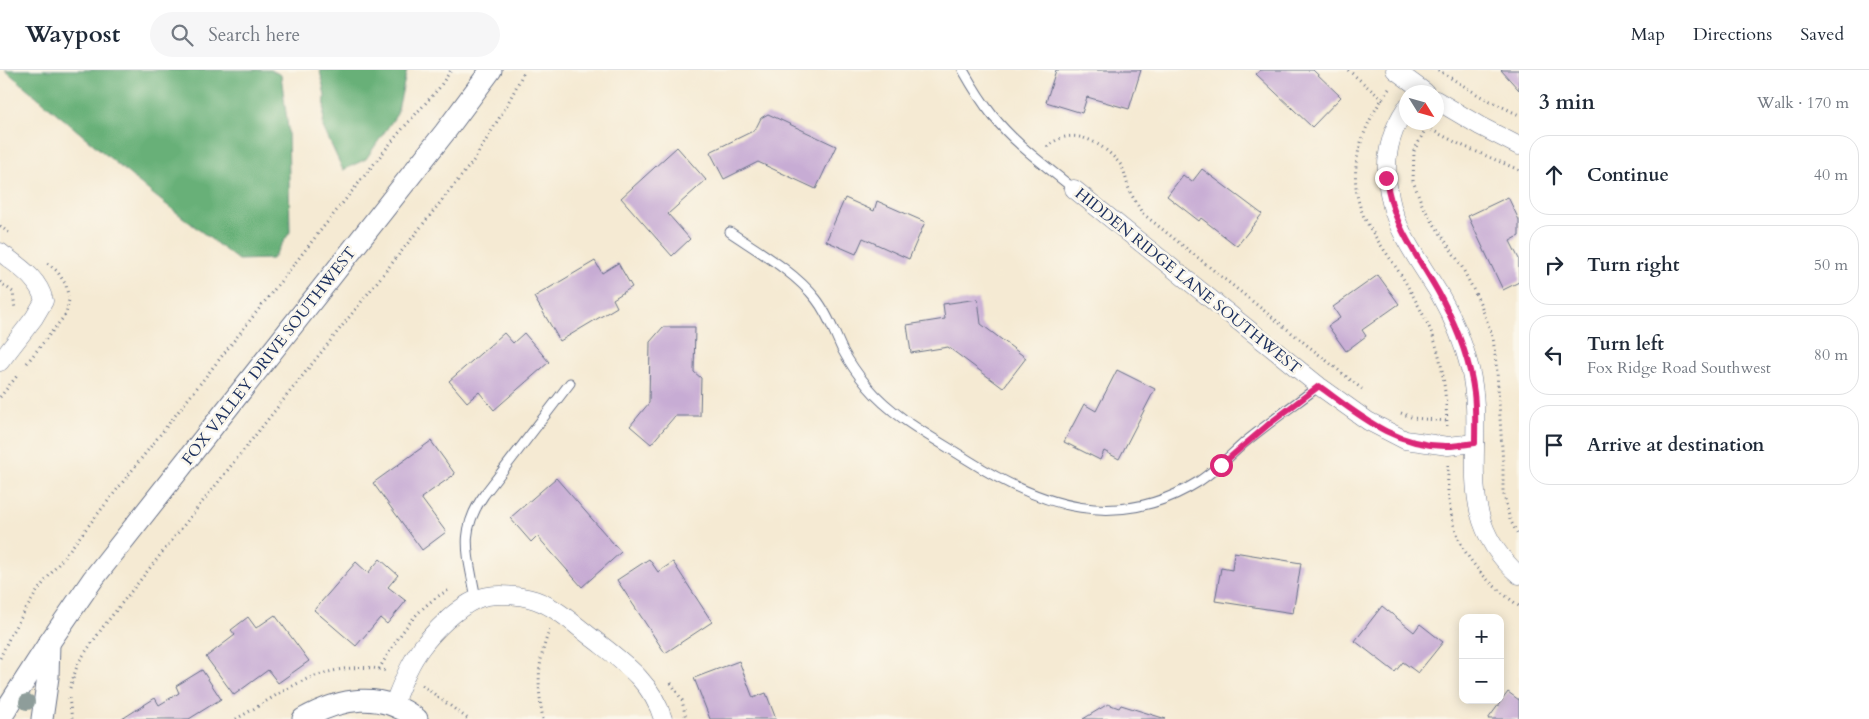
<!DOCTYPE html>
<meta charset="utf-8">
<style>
:root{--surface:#fff;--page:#f6f6f7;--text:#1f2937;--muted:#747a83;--line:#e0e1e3}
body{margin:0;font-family:Cardo,serif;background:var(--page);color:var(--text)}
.controls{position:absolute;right:15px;bottom:15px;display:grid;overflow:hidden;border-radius:10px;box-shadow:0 2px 12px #0003}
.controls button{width:45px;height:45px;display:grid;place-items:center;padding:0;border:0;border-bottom:1px solid var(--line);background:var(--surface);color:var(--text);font:25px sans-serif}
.compass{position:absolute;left:1399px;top:15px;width:45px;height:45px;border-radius:50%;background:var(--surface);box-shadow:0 2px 12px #0003;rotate:127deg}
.stop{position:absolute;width:15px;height:15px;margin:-11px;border:4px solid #db2777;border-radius:50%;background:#fff}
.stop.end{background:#db2777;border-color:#fff;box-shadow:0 1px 5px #0008}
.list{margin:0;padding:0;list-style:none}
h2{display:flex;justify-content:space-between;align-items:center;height:65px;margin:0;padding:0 20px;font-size:21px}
h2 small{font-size:16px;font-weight:400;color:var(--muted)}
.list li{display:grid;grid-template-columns:32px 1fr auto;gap:15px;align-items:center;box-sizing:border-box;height:80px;margin:0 10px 10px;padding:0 10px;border:1px solid var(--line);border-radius:20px}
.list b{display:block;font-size:19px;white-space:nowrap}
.list p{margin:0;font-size:16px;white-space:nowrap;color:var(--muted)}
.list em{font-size:16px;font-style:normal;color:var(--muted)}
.icon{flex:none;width:28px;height:28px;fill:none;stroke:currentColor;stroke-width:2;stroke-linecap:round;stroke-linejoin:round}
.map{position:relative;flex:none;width:1519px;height:649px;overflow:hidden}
header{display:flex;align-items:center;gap:30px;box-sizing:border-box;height:70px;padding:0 25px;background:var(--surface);border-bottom:1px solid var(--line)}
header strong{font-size:24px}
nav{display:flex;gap:28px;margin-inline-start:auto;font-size:18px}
.search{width:350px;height:45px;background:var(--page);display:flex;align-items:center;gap:12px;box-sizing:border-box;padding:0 18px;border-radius:28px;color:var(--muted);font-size:19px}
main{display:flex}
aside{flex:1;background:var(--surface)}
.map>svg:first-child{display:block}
.forest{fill:#68b078;stroke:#42706b}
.building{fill:#c7acd4}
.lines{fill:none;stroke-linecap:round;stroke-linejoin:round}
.service-casing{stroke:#677087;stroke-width:11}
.minor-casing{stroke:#677087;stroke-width:19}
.tertiary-casing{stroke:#677087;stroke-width:23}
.path{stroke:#677087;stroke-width:3;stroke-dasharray:1 4;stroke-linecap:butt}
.service{stroke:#fff;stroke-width:9}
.minor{stroke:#fff;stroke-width:18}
.tertiary{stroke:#fff;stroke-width:21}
.tree{fill:#8e9d9a}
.route{stroke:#db2777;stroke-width:6}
.labels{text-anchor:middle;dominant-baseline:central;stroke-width:5;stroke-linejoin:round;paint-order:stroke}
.street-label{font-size:16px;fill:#1b2f5e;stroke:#fbf7ec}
</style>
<header>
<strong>Waypost</strong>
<div class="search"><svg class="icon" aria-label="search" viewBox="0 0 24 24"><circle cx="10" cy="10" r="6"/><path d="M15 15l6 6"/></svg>Search here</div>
<nav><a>Map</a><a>Directions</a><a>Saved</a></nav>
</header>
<main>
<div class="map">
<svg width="1519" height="649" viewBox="0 0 1519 649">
<rect width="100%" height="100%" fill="#fbf7ec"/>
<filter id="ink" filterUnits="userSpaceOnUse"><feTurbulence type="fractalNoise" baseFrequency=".02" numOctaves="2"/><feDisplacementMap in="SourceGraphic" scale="10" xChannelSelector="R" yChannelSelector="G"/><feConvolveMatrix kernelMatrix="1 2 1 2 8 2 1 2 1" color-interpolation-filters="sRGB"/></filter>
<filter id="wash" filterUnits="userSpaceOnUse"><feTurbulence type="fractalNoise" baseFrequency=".0096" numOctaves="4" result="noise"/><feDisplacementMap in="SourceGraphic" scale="20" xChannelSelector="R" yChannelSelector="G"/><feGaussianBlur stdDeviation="1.12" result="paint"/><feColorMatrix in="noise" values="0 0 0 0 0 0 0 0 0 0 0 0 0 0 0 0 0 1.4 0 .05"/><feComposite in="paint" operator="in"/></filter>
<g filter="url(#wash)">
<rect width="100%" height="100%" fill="#f5ead3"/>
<!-- forest -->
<g class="forest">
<polygon points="5,0 271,0 281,5 288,58 290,162 272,189 238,190 154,125"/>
<polygon points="320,0 407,0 397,44 366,89 343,100 323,57 325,26"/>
</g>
<g id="blocks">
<!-- building -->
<g class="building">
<polygon points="1056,0 1141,0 1129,39 1087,27 1082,43 1046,32"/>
<polygon points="1261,0 1313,0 1341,27 1312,57 1256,4"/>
<polygon points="1501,0 1519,0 1519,20"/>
<polygon points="768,44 836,76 816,119 758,92 724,109 710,82 755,60 761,48"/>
<polygon points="677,77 706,110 668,144 690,169 672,186 621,128"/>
<polygon points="1202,99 1262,144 1237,176 1201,148 1199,151 1167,126 1183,105 1192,112"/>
<polygon points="1508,127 1519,150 1519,166 1510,171 1519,189 1519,212 1503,220 1468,146"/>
<polygon points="845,128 874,141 877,131 925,152 909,189 863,168 856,184 826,171"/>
<polygon points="595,191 602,203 618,193 632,217 613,229 617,237 560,271 534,227"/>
<polygon points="1378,205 1399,234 1362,260 1366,266 1346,281 1328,256 1340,248 1333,237"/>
<polygon points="978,229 981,254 1026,288 1003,318 948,277 911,283 907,255 945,249 943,234"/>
<polygon points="663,257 695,257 694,302 701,308 700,346 675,346 651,374 630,356 649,333 650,272"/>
<polygon points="504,263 513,273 524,263 549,292 494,340 479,322 467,332 449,311"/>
<polygon points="1117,300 1155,319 1119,389 1104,381 1100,390 1064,372 1084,334 1096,341"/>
<polygon points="431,371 455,404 421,428 446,462 422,480 373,413"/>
<polygon points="556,408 621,482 582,517 537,466 531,472 510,448"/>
<polygon points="1234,482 1301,493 1293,543 1215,531 1221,498 1232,500"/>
<polygon points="380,489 398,505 388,517 406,531 387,554 380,548 356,576 314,540 356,492 368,503"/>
<polygon points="649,489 658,502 673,492 712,552 665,583 617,510"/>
<polygon points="1382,536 1414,562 1420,554 1443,572 1418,603 1403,592 1395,602 1355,571"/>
<polygon points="275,545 309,591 278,613 268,600 234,625 206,587 235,565 231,560 248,547 256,558"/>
<polygon points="739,591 753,628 766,623 776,649 710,649 694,608"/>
<polygon points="202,600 221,629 189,649 122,649 155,628 159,635 179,623 176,616"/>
<polygon points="1508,622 1519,630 1519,649 1488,649"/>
<polygon points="1108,634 1119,638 1121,635 1166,649 1083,649"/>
</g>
</g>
</g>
<g filter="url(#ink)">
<use href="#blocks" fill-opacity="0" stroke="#677087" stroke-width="1"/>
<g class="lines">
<defs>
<g id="service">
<path d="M 963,0 C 972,16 981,31 993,46 C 1015,74 1046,96 1074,119"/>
<path d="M 730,162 C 758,181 795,202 816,229 C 828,244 834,262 842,279 C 849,292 858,305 868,317 C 894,348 934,368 968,390 C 1042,437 1118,462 1198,412 C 1215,401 1229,387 1244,373 C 1268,353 1294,335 1319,316"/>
<path d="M 476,529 C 469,487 457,463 484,425 L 570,313"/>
</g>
<g id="minor">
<polyline points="1395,0 1425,22"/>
<polyline points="1436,30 1480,56 1519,76"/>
<path d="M 1406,38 C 1388,65 1383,96 1390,128 C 1397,164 1422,195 1440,225 C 1453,248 1464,274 1470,299 C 1488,375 1449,444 1519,505"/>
<polyline points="1074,119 1319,316 1368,351 1405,370 1448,376 1475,373"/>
<path d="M 0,182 C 18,196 39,208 44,231 L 34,248 L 0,292"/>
<path d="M 393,635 C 401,616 409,594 422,577 C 434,561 457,538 475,530 C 491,522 520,525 535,530 C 558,538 576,556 595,570 C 624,593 652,612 663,649"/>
</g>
<g id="tertiary">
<polyline points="0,649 49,573 93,509 445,62 491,0"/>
<polyline points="42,649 48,607 49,573"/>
<path d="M 303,649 C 341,628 380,620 417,649"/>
</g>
</defs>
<!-- service casing -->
<use href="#service" class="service-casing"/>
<!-- minor casing -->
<use href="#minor" class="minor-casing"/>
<!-- tertiary casing -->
<use href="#tertiary" class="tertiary-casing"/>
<!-- path -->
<g class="path">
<polyline points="1348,0 1383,30"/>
<polyline points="1438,0 1480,26 1519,45"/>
<path d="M 1389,19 C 1362,56 1344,102 1364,147 C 1376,171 1394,192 1407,215 C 1415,229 1423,244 1430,259 C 1443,288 1446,324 1447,356"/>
<polyline points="1418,53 1461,75 1519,100"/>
<polyline points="1426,58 1414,81 1413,111 1423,137 1461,195 1481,235 1493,268 1497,302 1503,394 1503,421 1510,450 1519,466"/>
<path d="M 1047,77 C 1071,54 1102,72 1120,94 C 1125,100 1126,111 1129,119 C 1132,127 1138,135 1142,143 L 1362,319"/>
<polyline points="0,156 9,163"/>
<polyline points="0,212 13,222 15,239"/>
<polyline points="27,293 66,244 69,230 66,215 57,201 47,193"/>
<polyline points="0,327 17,306"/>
<polyline points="1401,343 1413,348 1447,351"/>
<path d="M 1448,395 C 1448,406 1447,418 1449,430 C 1455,481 1480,507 1519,536"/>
<polyline points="0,588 12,562 38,520 321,160 398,64 439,18 451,0"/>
<path d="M 379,599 C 398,567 417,535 451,519"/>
<polyline points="671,613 682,630 686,649"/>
<polyline points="422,615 468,649"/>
<polyline points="70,618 78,593 103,557 474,90 507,35 525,0"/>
<polyline points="69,628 72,649"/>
<path d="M 236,649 C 258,637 284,619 307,609 C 329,600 363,593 386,601"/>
<path d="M 543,649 C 537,616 537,591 550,559"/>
</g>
<!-- service -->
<use href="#service" class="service"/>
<!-- minor -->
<use href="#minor" class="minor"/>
<!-- tertiary -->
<use href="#tertiary" class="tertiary"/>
</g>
<!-- trees -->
<circle class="tree" cx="27" cy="632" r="8"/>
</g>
<g class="lines" filter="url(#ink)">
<!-- route -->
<path class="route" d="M 1221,395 L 1269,354 L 1319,316 C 1359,345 1395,377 1448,376 C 1457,376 1466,374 1475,373 C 1475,356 1476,339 1474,323 C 1470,290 1457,258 1442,229 C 1418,184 1394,161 1386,108"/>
</g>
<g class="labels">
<!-- street labels -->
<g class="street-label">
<text transform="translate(1188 211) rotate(39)">HIDDEN RIDGE LANE SOUTHWEST</text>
<text transform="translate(269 286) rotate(-52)">FOX VALLEY DRIVE SOUTHWEST</text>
</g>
</g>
</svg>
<div class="controls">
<button>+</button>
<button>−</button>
</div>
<svg class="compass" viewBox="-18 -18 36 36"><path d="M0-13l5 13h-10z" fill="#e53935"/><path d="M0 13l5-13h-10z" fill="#747a83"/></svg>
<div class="stop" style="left:1221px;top:395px"></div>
<div class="stop end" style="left:1386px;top:108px"></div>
</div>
<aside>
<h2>3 min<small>Walk · 170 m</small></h2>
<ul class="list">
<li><svg class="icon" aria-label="ahead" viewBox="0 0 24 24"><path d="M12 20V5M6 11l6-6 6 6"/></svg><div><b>Continue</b></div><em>40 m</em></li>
<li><svg class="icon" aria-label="right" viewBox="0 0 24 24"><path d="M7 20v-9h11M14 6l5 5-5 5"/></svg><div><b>Turn right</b></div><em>50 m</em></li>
<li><svg class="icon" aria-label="left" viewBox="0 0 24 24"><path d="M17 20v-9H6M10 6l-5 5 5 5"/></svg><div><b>Turn left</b><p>Fox Ridge Road Southwest</p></div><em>80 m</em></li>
<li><svg class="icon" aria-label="arrive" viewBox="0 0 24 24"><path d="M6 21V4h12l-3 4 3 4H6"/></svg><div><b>Arrive at destination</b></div></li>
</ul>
</aside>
</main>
